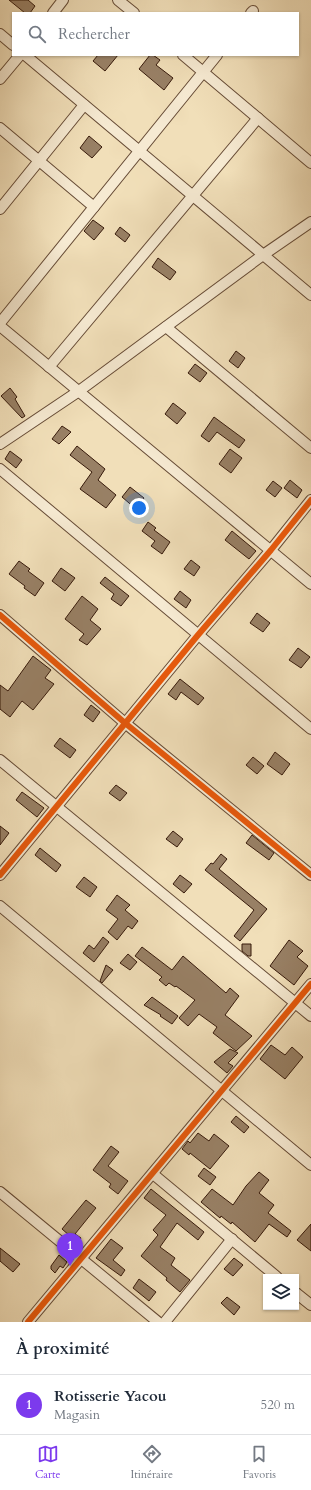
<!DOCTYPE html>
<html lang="fr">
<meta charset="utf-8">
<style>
:root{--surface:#fff;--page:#f6f6f7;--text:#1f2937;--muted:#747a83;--line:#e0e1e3;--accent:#7c3aed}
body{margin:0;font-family:Cardo,serif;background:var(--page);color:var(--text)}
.controls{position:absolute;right:12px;bottom:12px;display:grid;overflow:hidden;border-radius:0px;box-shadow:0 1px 3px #0004}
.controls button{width:36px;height:36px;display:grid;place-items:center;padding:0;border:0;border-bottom:1px solid var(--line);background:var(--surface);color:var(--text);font:20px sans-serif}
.you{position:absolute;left:139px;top:508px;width:14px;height:14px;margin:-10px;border:3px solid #fff;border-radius:50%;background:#1a73e8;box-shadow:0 0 0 6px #1a73e833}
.badge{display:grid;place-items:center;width:26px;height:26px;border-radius:50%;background:var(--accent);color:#fff;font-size:13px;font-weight:700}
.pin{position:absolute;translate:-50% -33px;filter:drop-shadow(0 1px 2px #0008)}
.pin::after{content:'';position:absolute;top:21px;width:14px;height:12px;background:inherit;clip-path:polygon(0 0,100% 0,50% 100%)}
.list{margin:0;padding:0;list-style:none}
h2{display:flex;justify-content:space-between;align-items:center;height:52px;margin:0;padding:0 16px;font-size:17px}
h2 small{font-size:13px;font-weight:400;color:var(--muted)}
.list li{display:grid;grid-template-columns:26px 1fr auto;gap:12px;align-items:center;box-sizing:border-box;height:60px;padding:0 16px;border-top:1px solid var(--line)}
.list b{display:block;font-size:15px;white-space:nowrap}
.list p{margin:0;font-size:13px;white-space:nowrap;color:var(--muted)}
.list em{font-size:13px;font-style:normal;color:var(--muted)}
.icon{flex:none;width:22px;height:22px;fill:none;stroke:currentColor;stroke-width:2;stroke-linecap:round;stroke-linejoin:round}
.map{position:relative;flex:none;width:311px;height:1322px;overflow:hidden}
.search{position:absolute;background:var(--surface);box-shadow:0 1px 3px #0004;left:12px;right:12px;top:12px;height:44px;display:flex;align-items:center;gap:10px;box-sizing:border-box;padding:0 14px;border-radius:0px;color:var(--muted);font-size:15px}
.sheet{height:112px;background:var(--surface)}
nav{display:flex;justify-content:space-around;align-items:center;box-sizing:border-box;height:56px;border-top:1px solid var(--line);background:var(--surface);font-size:11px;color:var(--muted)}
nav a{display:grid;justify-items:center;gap:2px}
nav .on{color:var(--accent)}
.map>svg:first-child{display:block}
.building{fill:#988065;stroke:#371a0b}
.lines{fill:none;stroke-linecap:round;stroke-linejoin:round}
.minor-casing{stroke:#664b36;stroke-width:12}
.minor{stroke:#f6ead2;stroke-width:10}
.cycleway-casing{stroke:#f6ead2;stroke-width:8}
.cycleway{stroke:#e8590c;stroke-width:6}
</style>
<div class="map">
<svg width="311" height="1322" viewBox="0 0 311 1322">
<rect width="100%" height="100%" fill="#f1dfb9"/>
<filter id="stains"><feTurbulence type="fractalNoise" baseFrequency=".005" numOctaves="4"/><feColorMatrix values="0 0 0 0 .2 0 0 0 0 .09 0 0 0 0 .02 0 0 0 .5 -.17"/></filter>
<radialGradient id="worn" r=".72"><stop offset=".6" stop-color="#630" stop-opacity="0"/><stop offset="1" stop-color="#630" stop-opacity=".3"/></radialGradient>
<!-- building -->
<g class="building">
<polygon points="9,0 28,0 35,6 30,13 25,13"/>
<polygon points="98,55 118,55 105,71 93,61"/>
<polygon points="150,55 153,55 160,60 156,65 173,78 164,90 139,69"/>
<polygon points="89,136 102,147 92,158 80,148"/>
<polygon points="93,220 104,228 94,240 84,231"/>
<polygon points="120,227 130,235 125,242 115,234"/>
<polygon points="158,258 176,272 170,280 152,267"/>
<polygon points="236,351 245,358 238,368 229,361"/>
<polygon points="195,364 207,373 200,382 188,373"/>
<polygon points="10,388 17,397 15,399 25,416 22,418 1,396"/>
<polygon points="173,403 186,413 177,424 165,414"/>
<polygon points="214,417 245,440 239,448 217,432 209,442 201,436"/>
<polygon points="62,426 71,432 59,444 52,439"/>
<polygon points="77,446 105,469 98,480 116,495 106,508 80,489 92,472 70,455"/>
<polygon points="230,449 242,458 231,473 219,464"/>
<polygon points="10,451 22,460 16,468 5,459"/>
<polygon points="290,480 302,490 297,498 284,488"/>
<polygon points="273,481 282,488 275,497 266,490"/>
<polygon points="130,487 144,498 136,509 122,497"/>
<polygon points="148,522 156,528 154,530 170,542 162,554 151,546 155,541 142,531"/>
<polygon points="232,531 256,551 249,559 225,540"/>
<polygon points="191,560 200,567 194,576 184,569"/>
<polygon points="19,561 30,569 28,571 44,583 35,596 24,588 25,586 9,574"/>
<polygon points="61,568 75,578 65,591 52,581"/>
<polygon points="105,577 129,596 121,606 111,599 114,594 100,583"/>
<polygon points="180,591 191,600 186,608 174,599"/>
<polygon points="82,596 98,609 90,620 101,629 87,645 79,640 84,634 65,619"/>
<polygon points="257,613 270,623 263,632 250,623"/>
<polygon points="298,648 310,657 301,668 289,660"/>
<polygon points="33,656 51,670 45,678 54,684 33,710 22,701 10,717 0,709 0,685 8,691"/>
<polygon points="180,679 204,698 198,705 181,692 176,700 168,694"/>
<polygon points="91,705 100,712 93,722 84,715"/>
<polygon points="60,738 76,750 70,758 54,746"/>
<polygon points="275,752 290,764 282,775 267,764"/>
<polygon points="253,757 264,766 257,774 246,765"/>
<polygon points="116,785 127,793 120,801 109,793"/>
<polygon points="22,792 44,808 37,817 16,800"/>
<polygon points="0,826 9,833 0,845"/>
<polygon points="173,831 183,839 177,847 166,839"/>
<polygon points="252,835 274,853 269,860 246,843"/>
<polygon points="40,848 61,865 56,872 35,855"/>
<polygon points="221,854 227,859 219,869 267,909 240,941 234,936 254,910 205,870 211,863 213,864"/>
<polygon points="180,875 192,884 184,893 173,884"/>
<polygon points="84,877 97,887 90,897 76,887"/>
<polygon points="117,895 130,905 125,910 138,921 132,929 128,926 117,940 108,932 118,919 106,910"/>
<polygon points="103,937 109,942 94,962 83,953 89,945 94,949"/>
<polygon points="289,940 303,951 297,957 308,966 294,985 270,966"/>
<polygon points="242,944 251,944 251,956 248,956 242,951"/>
<polygon points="142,947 172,970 183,956 226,993 230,988 239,996 225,1015 252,1036 236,1051 213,1033 217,1027 199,1014 188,1026 179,1018 195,1000 176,986 175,987 169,983 166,986 159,980 162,977 135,956"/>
<polygon points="128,954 137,962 130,970 120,963"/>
<polygon points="106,965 113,970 102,983 100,981"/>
<polygon points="152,997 178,1016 172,1024 160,1016 161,1015 144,1005"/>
<polygon points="271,1045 285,1055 292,1047 303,1057 285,1079 260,1059"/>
<polygon points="230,1049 238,1053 228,1063 233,1066 227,1073 214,1062"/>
<polygon points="236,1116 249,1127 244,1133 231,1122"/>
<polygon points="198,1133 209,1141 214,1134 229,1146 210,1169 190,1153 189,1155 182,1149 188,1141 190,1143"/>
<polygon points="111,1146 119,1152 108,1166 128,1181 118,1194 109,1187 111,1184 93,1170"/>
<polygon points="204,1168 216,1177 210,1185 198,1176"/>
<polygon points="259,1172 269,1180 259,1193 274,1205 268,1213 291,1231 287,1237 269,1224 255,1242 232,1222 231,1224 221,1216 220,1218 201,1202 212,1189 233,1205 246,1186"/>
<polygon points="151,1189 204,1232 198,1240 177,1223 160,1247 175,1258 171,1265 190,1280 180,1292 166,1280 167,1278 141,1256 158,1235 153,1230 166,1215 144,1198"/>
<polygon points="86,1200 96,1208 75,1234 81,1238 76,1245 67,1239 70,1236 62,1229"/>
<polygon points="311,1224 311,1251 297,1240"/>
<polygon points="111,1239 123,1248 113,1260 125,1270 121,1276 96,1258"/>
<polygon points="0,1248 20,1264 13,1272 0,1261"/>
<polygon points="59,1255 67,1262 63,1268 60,1266 55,1273 51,1269 51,1266"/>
<polygon points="234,1258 243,1265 233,1276 224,1269"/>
<polygon points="139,1279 156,1292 149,1301 133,1288"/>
<polygon points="227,1297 240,1307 234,1315 221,1303"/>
</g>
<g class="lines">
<defs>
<g id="minor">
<polyline points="118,0 134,13"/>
<polyline points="53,13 63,0"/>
<polyline points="251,13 253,11"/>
<polyline points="0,34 13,45"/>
<polyline points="25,55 311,295"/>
<polyline points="183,55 311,163"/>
<polyline points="0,79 20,55"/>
<polyline points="0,128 94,207"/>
<polyline points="0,209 84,105"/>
<polyline points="0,323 217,55"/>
<polyline points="0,326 311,584"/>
<polyline points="166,327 311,448"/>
<polyline points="49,367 258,118"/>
<polyline points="0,444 79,391 263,255 311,222"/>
<polyline points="0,469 311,729"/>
<polyline points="0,615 125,723 311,875"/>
<polyline points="0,760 311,1016"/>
<polyline points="0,875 198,635 271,550 311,500"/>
<polyline points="0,906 311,1165"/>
<polyline points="153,1174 277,1277"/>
<polyline points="0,1192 158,1322"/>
<polyline points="296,1293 311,1305"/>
<polyline points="28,1322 311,984"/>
<polyline points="165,1322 232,1239"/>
</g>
</defs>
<!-- minor casing -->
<use href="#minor" class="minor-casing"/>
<!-- minor -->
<use href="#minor" class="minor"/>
<defs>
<g id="cycleway">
<polyline points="0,615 125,723 311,875"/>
<polyline points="0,875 198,635 271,550 311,500"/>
<polyline points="28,1322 311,984"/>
</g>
</defs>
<!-- cycleway casing -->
<use href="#cycleway" class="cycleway-casing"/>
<!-- cycleway -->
<use href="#cycleway" class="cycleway"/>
</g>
<rect width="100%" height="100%" filter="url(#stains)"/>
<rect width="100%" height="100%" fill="url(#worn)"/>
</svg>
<div class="controls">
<button><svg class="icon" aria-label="layers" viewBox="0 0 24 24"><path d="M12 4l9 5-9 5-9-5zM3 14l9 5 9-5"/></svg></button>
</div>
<div class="you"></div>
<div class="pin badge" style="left:70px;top:1266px">1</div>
<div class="search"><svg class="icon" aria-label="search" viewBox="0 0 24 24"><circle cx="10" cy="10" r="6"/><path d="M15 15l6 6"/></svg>Rechercher</div>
</div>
<section class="sheet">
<h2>À proximité<small></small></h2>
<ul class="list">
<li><span class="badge">1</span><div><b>Rotisserie Yacou</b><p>Magasin</p></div><em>520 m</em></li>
</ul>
</section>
<nav>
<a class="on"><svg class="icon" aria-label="map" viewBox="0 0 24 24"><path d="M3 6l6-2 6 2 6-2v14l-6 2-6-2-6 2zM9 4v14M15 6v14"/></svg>Carte</a>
<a><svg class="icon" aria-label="directions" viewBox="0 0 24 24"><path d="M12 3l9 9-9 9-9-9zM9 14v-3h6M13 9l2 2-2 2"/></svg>Itinéraire</a>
<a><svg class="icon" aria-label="saved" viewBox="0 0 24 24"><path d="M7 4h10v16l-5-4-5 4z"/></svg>Favoris</a>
</nav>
